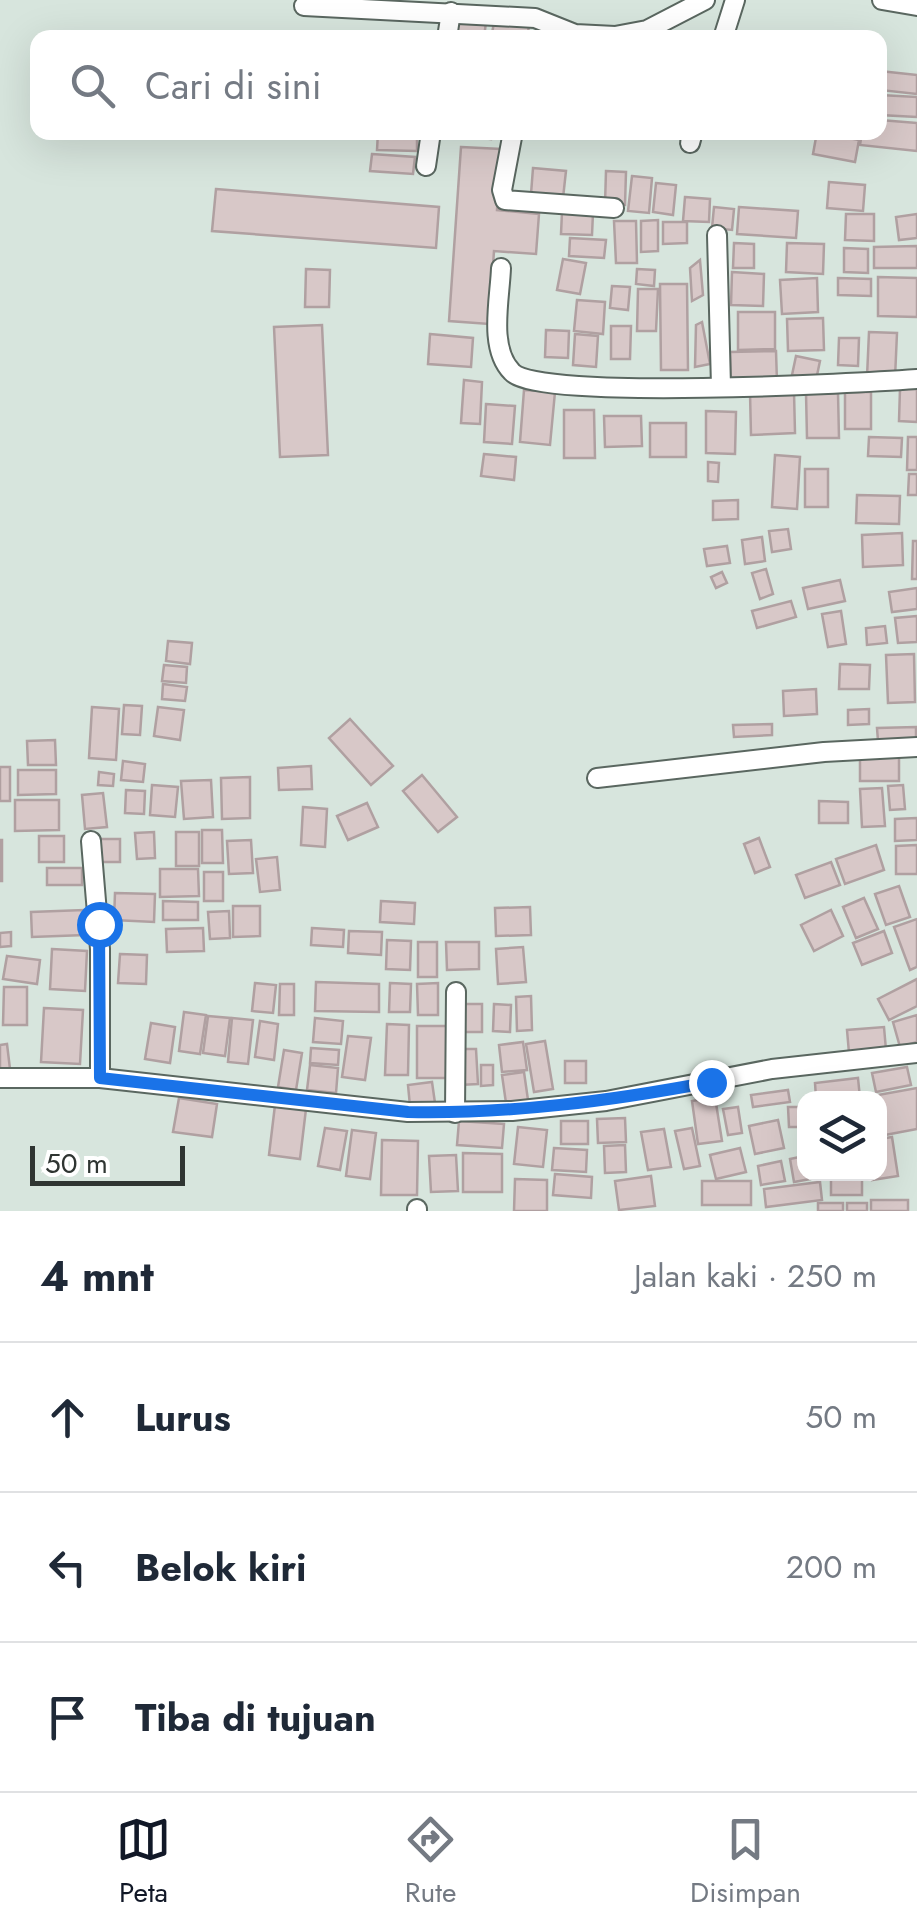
<!DOCTYPE html>
<html lang="id">
<meta charset="utf-8">
<style>
:root{--surface:#fff;--page:#f6f6f7;--text:#1f2937;--muted:#747a83;--line:#e0e1e3;--accent:#111827}
body{margin:0;font-family:Jost,sans-serif;background:var(--page);color:var(--text)}
.controls{position:absolute;right:30px;bottom:30px;display:grid;overflow:hidden;border-radius:20px;box-shadow:0 10px 40px #0002}
.controls button{width:90px;height:90px;display:grid;place-items:center;padding:0;border:0;border-bottom:2px solid var(--line);background:var(--surface);color:var(--text);font:50px sans-serif}
.scale{position:absolute;left:30px;bottom:25px;width:155px;box-sizing:border-box;padding-left:10px;border:5px solid #2f3532;border-top:0;font-size:28px;line-height:35px;white-space:nowrap;color:#2f3532;-webkit-text-stroke:8px #fff;paint-order:stroke}
.stop{position:absolute;width:30px;height:30px;margin:-22px;border:8px solid #1a73e8;border-radius:50%;background:#fff}
.stop.end{background:#1a73e8;border-color:#fff;box-shadow:0 2px 10px #0008}
.list{margin:0;padding:0;list-style:none}
h2{display:flex;justify-content:space-between;align-items:center;height:130px;margin:0;padding:0 40px;font-size:42px}
h2 small{font-size:32px;font-weight:400;color:var(--muted)}
.list li{display:grid;grid-template-columns:65px 1fr auto;gap:30px;align-items:center;box-sizing:border-box;height:150px;padding:0 40px;border-top:2px solid var(--line)}
.list b{display:block;font-size:38px;white-space:nowrap}
.list em{font-size:32px;font-style:normal;color:var(--muted)}
.icon{flex:none;width:55px;height:55px;fill:none;stroke:currentColor;stroke-width:2;stroke-linecap:round;stroke-linejoin:round}
.map{position:relative;flex:none;width:917px;height:1211px;overflow:hidden}
.search{position:absolute;background:var(--surface);box-shadow:0 10px 40px #0002;left:30px;right:30px;top:30px;height:110px;display:flex;align-items:center;gap:25px;box-sizing:border-box;padding:0 35px;border-radius:20px;color:var(--muted);font-size:38px}
.sheet{height:580px;background:var(--surface)}
nav{display:flex;justify-content:space-around;align-items:center;box-sizing:border-box;height:140px;border-top:2px solid var(--line);background:var(--surface);font-size:28px;color:var(--muted)}
nav a{display:grid;justify-items:center;gap:5px}
nav .on{color:var(--accent)}
.map>svg:first-child{display:block}
.building{fill:#d8c8c8;stroke:#b0a0a1;stroke-width:2.5}
.lines{fill:none;stroke-linecap:round;stroke-linejoin:round}
.street-casing{stroke:#5a6760;stroke-width:22}
.street{stroke:#fff;stroke-width:18}
.route{stroke:#1a73e8;stroke-width:12}
</style>
<div class="map">
<svg width="917" height="1211" viewBox="0 0 917 1211">
<rect width="100%" height="100%" fill="#d7e5dd"/>
<!-- building -->
<g class="building">
<polygon points="457,16 486,22 484,38 453,38"/>
<polygon points="495,18 529,26 527,38 491,38"/>
<polygon points="880,71 917,75 917,94 880,90"/>
<polygon points="880,95 917,97 917,117 880,115"/>
<polygon points="880,120 917,123 917,151 860,145 862,132 880,132"/>
<polygon points="378,132 417,132 417,151 377,150"/>
<polygon points="437,132 492,132 491,139"/>
<polygon points="817,132 859,140 855,162 813,154"/>
<polygon points="461,147 501,149 497,210 539,214 536,254 494,251 489,324 449,321"/>
<polygon points="372,154 415,157 413,174 370,171"/>
<polygon points="533,168 566,171 563,198 531,194"/>
<polygon points="606,171 626,172 625,205 605,204"/>
<polygon points="632,176 652,178 649,213 628,211"/>
<polygon points="829,182 865,185 863,211 827,208"/>
<polygon points="656,183 676,185 673,215 653,212"/>
<polygon points="216,189 439,207 436,248 212,231"/>
<polygon points="685,197 710,199 709,222 683,221"/>
<polygon points="714,207 734,209 732,230 712,228"/>
<polygon points="739,207 798,211 796,238 737,234"/>
<polygon points="562,212 593,213 592,235 561,234"/>
<polygon points="846,214 874,214 874,241 845,240"/>
<polygon points="917,214 917,238 899,240 896,217"/>
<polygon points="658,220 658,251 641,252 641,221"/>
<polygon points="614,221 636,221 637,263 616,263"/>
<polygon points="663,222 687,222 687,243 663,244"/>
<polygon points="570,238 606,240 604,258 569,256"/>
<polygon points="734,243 754,244 754,268 733,268"/>
<polygon points="787,243 824,244 823,274 786,272"/>
<polygon points="917,246 917,268 874,268 874,247"/>
<polygon points="844,248 868,249 868,273 844,272"/>
<polygon points="563,259 586,263 580,294 557,290"/>
<polygon points="700,260 703,295 692,301 690,268"/>
<polygon points="306,269 330,270 329,307 305,307"/>
<polygon points="637,269 655,270 654,286 636,284"/>
<polygon points="732,272 764,274 763,306 731,305"/>
<polygon points="878,277 917,278 917,317 878,316"/>
<polygon points="817,278 818,312 782,314 780,280"/>
<polygon points="838,278 871,279 871,296 838,295"/>
<polygon points="660,284 687,284 688,370 661,370"/>
<polygon points="612,286 630,287 628,310 610,308"/>
<polygon points="638,289 658,289 656,331 637,331"/>
<polygon points="577,300 605,302 603,334 574,331"/>
<polygon points="738,312 775,312 775,349 738,350"/>
<polygon points="823,318 824,350 788,351 787,319"/>
<polygon points="702,322 710,364 695,367 696,325"/>
<polygon points="322,325 328,455 280,457 274,327"/>
<polygon points="611,326 631,326 630,359 611,359"/>
<polygon points="546,330 569,331 568,358 545,357"/>
<polygon points="869,332 897,333 895,378 867,377"/>
<polygon points="430,334 473,338 471,367 428,364"/>
<polygon points="575,334 598,336 596,367 573,365"/>
<polygon points="839,338 859,338 858,366 838,365"/>
<polygon points="776,351 777,382 731,383 730,352"/>
<polygon points="796,356 820,361 816,380 792,375"/>
<polygon points="464,380 482,382 480,424 461,423"/>
<polygon points="900,389 917,389 917,422 899,421"/>
<polygon points="524,390 555,392 550,445 520,442"/>
<polygon points="794,392 795,433 751,435 750,393"/>
<rect x="845" y="392" width="26" height="37"/>
<polygon points="806,393 838,393 839,438 807,438"/>
<polygon points="486,404 515,406 512,444 484,442"/>
<polygon points="564,410 594,410 595,458 564,458"/>
<polygon points="706,411 736,412 735,454 706,453"/>
<polygon points="604,416 641,416 642,446 605,447"/>
<rect x="650" y="423" width="36" height="34"/>
<polygon points="869,437 902,438 901,457 868,456"/>
<polygon points="908,437 917,437 917,470 907,470"/>
<polygon points="484,454 516,457 514,480 481,476"/>
<polygon points="775,455 800,457 797,509 772,507"/>
<polygon points="708,462 719,463 718,482 708,481"/>
<rect x="805" y="469" width="23" height="38"/>
<polygon points="909,474 917,474 917,495 908,495"/>
<polygon points="857,495 900,496 899,524 856,523"/>
<polygon points="738,500 738,519 713,520 713,501"/>
<polygon points="788,529 791,549 772,552 769,531"/>
<polygon points="902,533 903,565 863,567 862,535"/>
<polygon points="762,537 765,561 745,564 742,540"/>
<polygon points="913,541 917,541 917,579 912,579"/>
<polygon points="727,546 730,563 707,566 704,549"/>
<polygon points="766,569 773,594 760,599 752,573"/>
<polygon points="722,572 727,583 716,588 711,577"/>
<polygon points="840,580 845,601 808,609 803,588"/>
<polygon points="917,588 917,609 892,612 889,592"/>
<polygon points="791,601 796,617 757,628 752,611"/>
<polygon points="841,611 846,644 828,647 822,614"/>
<polygon points="917,616 917,642 898,643 895,618"/>
<polygon points="885,626 887,643 867,645 866,628"/>
<polygon points="168,641 192,643 190,664 166,661"/>
<polygon points="914,654 915,702 888,703 886,655"/>
<polygon points="840,664 870,665 869,689 839,689"/>
<polygon points="164,665 187,667 186,683 162,681"/>
<polygon points="163,684 187,687 185,701 162,699"/>
<polygon points="816,689 817,714 784,716 783,691"/>
<polygon points="124,705 142,706 140,735 122,734"/>
<polygon points="92,707 119,709 116,760 89,758"/>
<polygon points="158,707 184,710 180,740 154,736"/>
<polygon points="869,709 869,724 848,725 848,710"/>
<polygon points="350,719 393,766 371,785 329,738"/>
<polygon points="772,724 772,735 734,737 733,725"/>
<polygon points="916,727 916,740 878,741 877,728"/>
<polygon points="55,740 56,765 28,765 27,741"/>
<rect x="860" y="753" width="39" height="28"/>
<polygon points="123,761 145,764 143,782 121,780"/>
<polygon points="311,766 312,789 279,790 278,768"/>
<rect x="0" y="767" width="10" height="34"/>
<polygon points="18,770 56,770 56,794 18,795"/>
<polygon points="99,772 114,774 113,786 98,785"/>
<polygon points="422,775 457,817 438,832 403,791"/>
<polygon points="250,777 250,818 222,819 221,778"/>
<polygon points="211,780 213,817 184,819 181,781"/>
<polygon points="152,785 178,787 175,817 150,815"/>
<polygon points="903,785 905,809 890,810 888,786"/>
<polygon points="882,788 885,826 862,827 860,789"/>
<polygon points="126,790 145,791 144,814 125,813"/>
<polygon points="103,793 107,827 85,829 82,795"/>
<polygon points="15,800 59,800 59,830 15,831"/>
<polygon points="819,801 848,802 848,823 819,823"/>
<polygon points="367,803 378,827 348,840 337,816"/>
<polygon points="303,807 327,809 325,847 301,845"/>
<polygon points="917,818 917,840 895,841 895,819"/>
<polygon points="202,830 222,830 223,863 202,863"/>
<polygon points="154,832 155,858 137,859 135,833"/>
<rect x="176" y="832" width="23" height="34"/>
<rect x="39" y="836" width="25" height="26"/>
<polygon points="759,838 770,867 755,873 744,844"/>
<rect x="98" y="839" width="22" height="23"/>
<rect x="0" y="840" width="2" height="41"/>
<polygon points="251,840 253,873 229,874 227,841"/>
<polygon points="876,845 884,870 845,884 836,859"/>
<polygon points="917,845 917,874 896,874 896,846"/>
<polygon points="277,857 280,890 260,892 256,859"/>
<polygon points="831,862 840,885 805,898 796,875"/>
<rect x="47" y="868" width="35" height="17"/>
<polygon points="160,869 198,869 199,896 160,897"/>
<rect x="204" y="872" width="19" height="29"/>
<polygon points="899,886 910,917 886,925 875,894"/>
<polygon points="115,893 155,894 154,922 114,920"/>
<polygon points="864,898 878,929 856,938 843,907"/>
<polygon points="163,901 198,902 198,920 163,920"/>
<polygon points="381,901 415,903 414,924 380,922"/>
<polygon points="233,906 260,906 260,936 233,937"/>
<polygon points="530,907 531,935 496,936 495,908"/>
<polygon points="84,910 85,935 32,937 31,912"/>
<polygon points="831,910 843,936 814,951 801,925"/>
<polygon points="229,911 230,938 210,939 208,912"/>
<polygon points="917,919 917,967 910,970 894,927"/>
<polygon points="203,928 204,951 167,952 166,929"/>
<polygon points="312,928 344,930 343,947 311,945"/>
<polygon points="349,931 382,932 381,955 348,953"/>
<polygon points="884,931 892,953 862,965 853,943"/>
<polygon points="11,932 11,946 0,947 0,933"/>
<polygon points="387,940 411,941 410,970 386,969"/>
<rect x="418" y="942" width="19" height="35"/>
<polygon points="446,942 479,942 479,969 447,970"/>
<polygon points="523,947 526,982 498,984 496,949"/>
<polygon points="52,949 87,951 85,991 50,989"/>
<polygon points="120,954 147,955 146,984 118,983"/>
<polygon points="7,956 40,960 37,984 3,979"/>
<polygon points="917,979 917,1006 889,1020 878,999"/>
<polygon points="316,982 379,984 379,1012 315,1011"/>
<polygon points="255,983 276,985 273,1013 252,1011"/>
<polygon points="390,983 411,984 410,1012 389,1012"/>
<polygon points="438,983 438,1015 418,1015 417,984"/>
<polygon points="280,984 294,984 294,1015 279,1015"/>
<polygon points="4,987 27,987 27,1025 3,1025"/>
<polygon points="531,996 532,1030 517,1031 516,997"/>
<rect x="462" y="1004" width="20" height="28"/>
<polygon points="494,1004 511,1005 510,1032 493,1031"/>
<polygon points="44,1008 83,1010 80,1064 41,1062"/>
<polygon points="184,1012 206,1015 200,1054 179,1051"/>
<polygon points="917,1015 917,1042 900,1047 893,1022"/>
<polygon points="208,1016 230,1018 225,1056 203,1053"/>
<polygon points="232,1018 253,1020 248,1064 228,1062"/>
<polygon points="315,1018 343,1021 341,1044 313,1042"/>
<polygon points="260,1021 278,1024 274,1060 255,1057"/>
<polygon points="151,1023 175,1027 170,1063 145,1059"/>
<polygon points="387,1024 409,1025 408,1075 385,1075"/>
<rect x="417" y="1026" width="31" height="52"/>
<polygon points="884,1027 886,1050 849,1053 847,1030"/>
<polygon points="348,1036 371,1038 365,1080 342,1077"/>
<polygon points="545,1041 553,1089 534,1092 526,1044"/>
<polygon points="523,1042 527,1070 502,1072 499,1045"/>
<polygon points="7,1044 10,1069 0,1070 0,1045"/>
<polygon points="311,1048 339,1050 338,1065 310,1063"/>
<polygon points="458,1049 476,1049 478,1084 459,1085"/>
<polygon points="284,1050 302,1053 296,1090 278,1087"/>
<rect x="565" y="1061" width="21" height="22"/>
<polygon points="310,1065 338,1068 336,1093 307,1090"/>
<polygon points="481,1065 493,1065 493,1085 481,1086"/>
<polygon points="907,1067 911,1085 876,1092 872,1073"/>
<polygon points="524,1072 528,1100 506,1103 502,1075"/>
<polygon points="858,1078 860,1098 816,1098 815,1083"/>
<polygon points="432,1082 435,1103 410,1106 408,1085"/>
<polygon points="917,1088 917,1129 885,1135 878,1095"/>
<polygon points="788,1090 790,1102 753,1107 751,1095"/>
<polygon points="715,1097 722,1141 698,1144 692,1101"/>
<polygon points="179,1098 217,1104 212,1137 173,1132"/>
<polygon points="275,1105 306,1109 300,1159 269,1155"/>
<polygon points="738,1107 742,1133 728,1135 723,1109"/>
<polygon points="788,1107 804,1107 804,1127 789,1127"/>
<polygon points="625,1118 626,1142 598,1143 597,1119"/>
<polygon points="778,1120 784,1148 755,1154 749,1126"/>
<polygon points="459,1121 504,1124 502,1148 457,1145"/>
<rect x="561" y="1121" width="27" height="23"/>
<polygon points="518,1127 547,1130 543,1167 514,1164"/>
<polygon points="325,1128 347,1131 340,1170 318,1166"/>
<polygon points="692,1128 700,1166 684,1169 675,1131"/>
<polygon points="664,1129 671,1167 648,1170 641,1132"/>
<polygon points="352,1130 376,1133 370,1179 346,1176"/>
<polygon points="892,1137 898,1176 872,1180 871,1174 880,1174 880,1139"/>
<polygon points="382,1140 418,1141 417,1195 381,1195"/>
<polygon points="625,1145 626,1172 605,1173 604,1146"/>
<polygon points="554,1148 587,1150 586,1172 552,1170"/>
<polygon points="740,1148 746,1172 716,1179 710,1155"/>
<polygon points="463,1153 502,1154 502,1192 463,1192"/>
<polygon points="456,1155 458,1191 431,1192 429,1156"/>
<polygon points="804,1156 804,1174 821,1177 794,1182 790,1159"/>
<polygon points="781,1161 785,1181 761,1185 758,1166"/>
<polygon points="555,1174 592,1177 591,1198 553,1195"/>
<rect x="831" y="1174" width="31" height="21"/>
<polygon points="651,1176 655,1206 619,1210 615,1181"/>
<polygon points="515,1179 547,1180 547,1211 514,1211"/>
<rect x="702" y="1181" width="49" height="24"/>
<polygon points="820,1182 822,1200 766,1207 764,1189"/>
<rect x="871" y="1200" width="37" height="11"/>
<rect x="818" y="1203" width="25" height="8"/>
<rect x="847" y="1203" width="20" height="8"/>
</g>
<g class="lines">
<defs>
<g id="street">
<polyline points="882,0 917,6"/>
<polyline points="304,6 535,18 575,34 615,36 647,30 705,0"/>
<polyline points="447,38 451,12"/>
<polyline points="723,38 735,0"/>
<polyline points="513,132 502,190 505,200 614,208"/>
<polyline points="690,143 693,132"/>
<polyline points="426,166 431,132"/>
<polyline points="717,235 721,386"/>
<path d="M 501,268 C 500,299 488,348 512,372 C 538,401 861,383 917,379"/>
<polyline points="597,778 824,752 917,747"/>
<polyline points="91,841 100,949 100,1078"/>
<polyline points="0,1078 100,1078 408,1112 512,1111 606,1101 772,1069 917,1053"/>
<polyline points="455,1113 456,992"/>
<polyline points="417,1211 417,1209"/>
</g>
</defs>
<!-- street casing -->
<use href="#street" class="street-casing"/>
<!-- street -->
<use href="#street" class="street"/>
</g>
<g class="lines">
<!-- route -->
<path class="route" d="M 99,924 L 100,1078 L 408,1112 C 511,1114 610,1101 711,1082"/>
</g>
</svg>
<div class="controls">
<button><svg class="icon" aria-label="layers" viewBox="0 0 24 24"><path d="M12 4l9 5-9 5-9-5zM3 14l9 5 9-5"/></svg></button>
</div>
<div class="scale">50 m</div>
<div class="stop" style="left:99px;top:924px"></div>
<div class="stop end" style="left:711px;top:1082px"></div>
<div class="search"><svg class="icon" aria-label="search" viewBox="0 0 24 24"><circle cx="10" cy="10" r="6"/><path d="M15 15l6 6"/></svg>Cari di sini</div>
</div>
<section class="sheet">
<h2>4 mnt<small>Jalan kaki · 250 m</small></h2>
<ul class="list">
<li><svg class="icon" aria-label="ahead" viewBox="0 0 24 24"><path d="M12 20V5M6 11l6-6 6 6"/></svg><div><b>Lurus</b></div><em>50 m</em></li>
<li><svg class="icon" aria-label="left" viewBox="0 0 24 24"><path d="M17 20v-9H6M10 6l-5 5 5 5"/></svg><div><b>Belok kiri</b></div><em>200 m</em></li>
<li><svg class="icon" aria-label="arrive" viewBox="0 0 24 24"><path d="M6 21V4h12l-3 4 3 4H6"/></svg><div><b>Tiba di tujuan</b></div></li>
</ul>
</section>
<nav>
<a class="on"><svg class="icon" aria-label="map" viewBox="0 0 24 24"><path d="M3 6l6-2 6 2 6-2v14l-6 2-6-2-6 2zM9 4v14M15 6v14"/></svg>Peta</a>
<a><svg class="icon" aria-label="directions" viewBox="0 0 24 24"><path d="M12 3l9 9-9 9-9-9zM9 14v-3h6M13 9l2 2-2 2"/></svg>Rute</a>
<a><svg class="icon" aria-label="saved" viewBox="0 0 24 24"><path d="M7 4h10v16l-5-4-5 4z"/></svg>Disimpan</a>
</nav>
